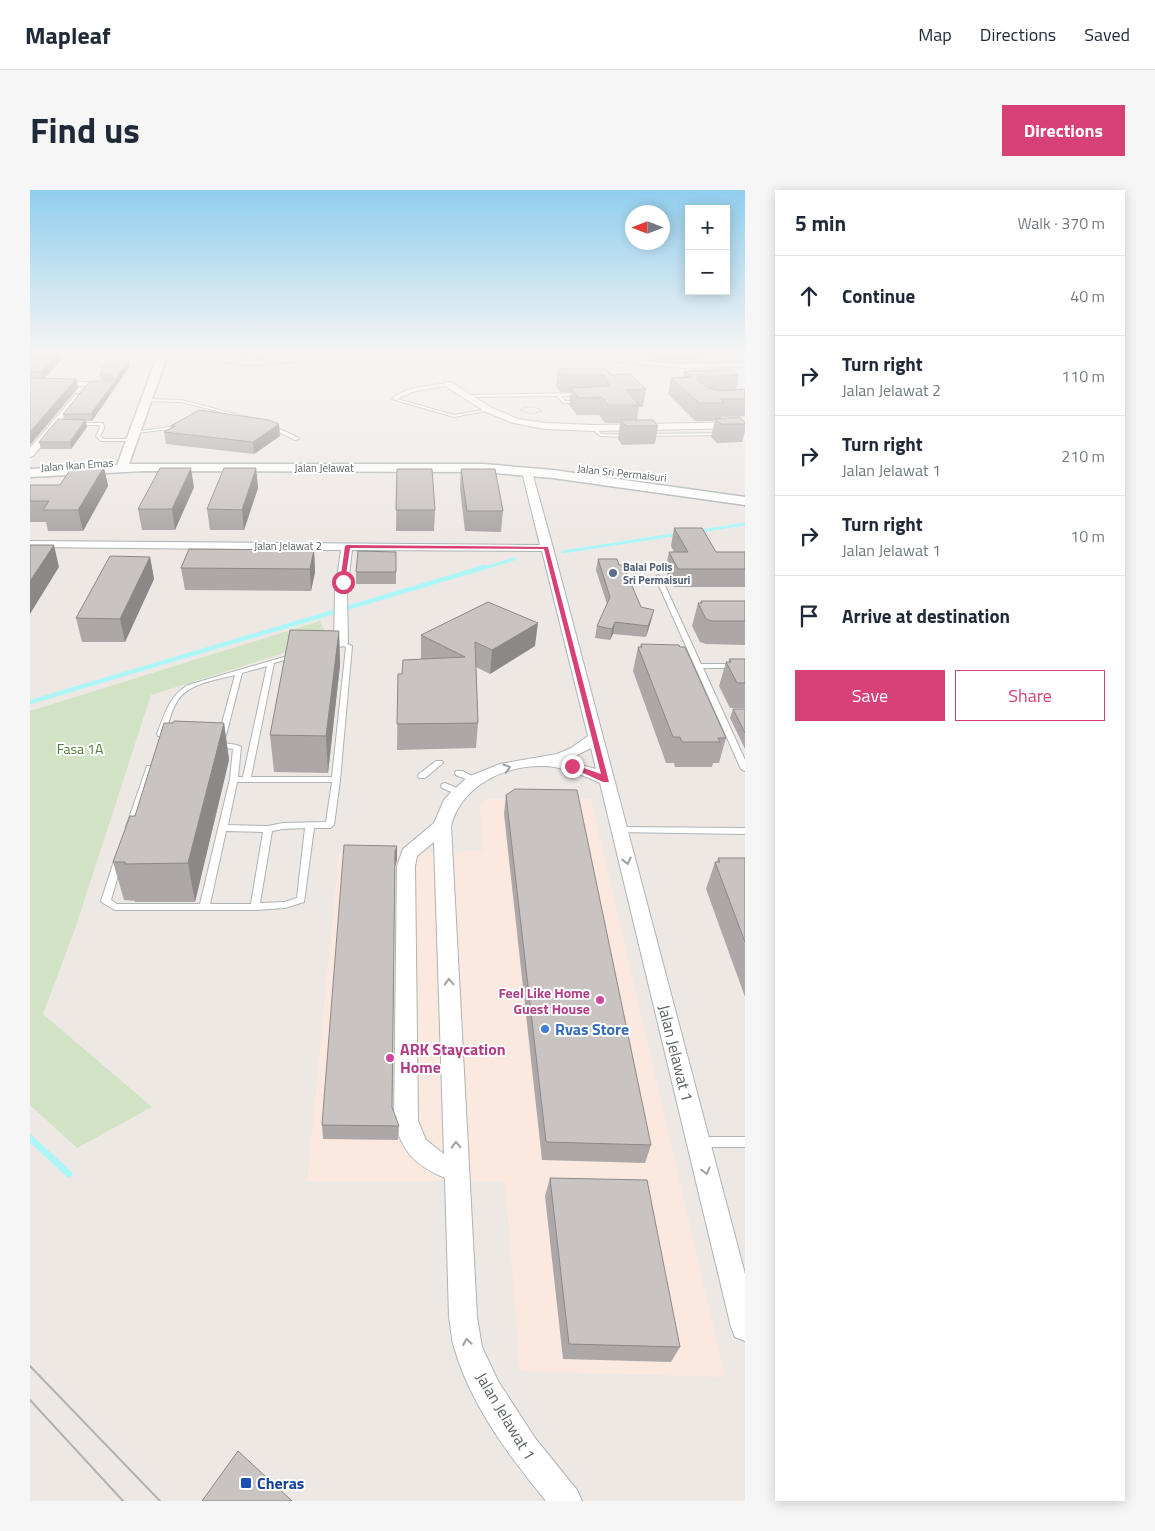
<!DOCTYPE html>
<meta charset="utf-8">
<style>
:root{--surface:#fff;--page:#f6f6f7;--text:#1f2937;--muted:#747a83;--line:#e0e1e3;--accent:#d84176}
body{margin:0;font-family:"Titillium Web",sans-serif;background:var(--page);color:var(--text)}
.controls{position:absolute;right:15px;top:15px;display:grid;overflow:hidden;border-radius:0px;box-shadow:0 2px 12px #0003}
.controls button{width:45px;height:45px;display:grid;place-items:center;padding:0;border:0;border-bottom:1px solid var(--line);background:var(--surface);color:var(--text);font:25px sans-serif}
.compass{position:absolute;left:595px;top:15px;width:45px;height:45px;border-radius:50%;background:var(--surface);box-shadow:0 2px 12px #0003;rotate:270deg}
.stop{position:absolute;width:15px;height:15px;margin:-11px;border:4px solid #d84176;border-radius:50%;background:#fff}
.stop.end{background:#d84176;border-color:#fff;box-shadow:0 1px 5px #0008}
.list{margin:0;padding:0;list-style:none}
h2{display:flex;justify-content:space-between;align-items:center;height:65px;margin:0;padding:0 20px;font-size:21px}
h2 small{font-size:16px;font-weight:400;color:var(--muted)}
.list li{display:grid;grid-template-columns:32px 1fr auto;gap:15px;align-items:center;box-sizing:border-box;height:80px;padding:0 20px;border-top:1px solid var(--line)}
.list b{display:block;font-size:19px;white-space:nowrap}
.list p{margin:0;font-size:16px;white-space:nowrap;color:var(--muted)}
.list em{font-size:16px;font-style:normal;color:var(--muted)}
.actions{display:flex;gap:10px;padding:15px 20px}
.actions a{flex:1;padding:11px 0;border:1px solid var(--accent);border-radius:0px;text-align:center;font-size:18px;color:var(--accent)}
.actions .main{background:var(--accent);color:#fff}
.icon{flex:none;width:28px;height:28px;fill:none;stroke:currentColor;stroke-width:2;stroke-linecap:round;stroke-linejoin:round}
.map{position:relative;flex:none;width:715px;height:1311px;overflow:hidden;border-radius:0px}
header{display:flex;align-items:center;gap:30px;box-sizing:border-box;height:70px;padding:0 25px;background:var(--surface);border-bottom:1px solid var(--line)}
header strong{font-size:24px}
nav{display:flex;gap:28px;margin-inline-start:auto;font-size:18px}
.intro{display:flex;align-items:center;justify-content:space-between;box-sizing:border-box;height:120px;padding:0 30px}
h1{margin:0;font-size:35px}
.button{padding:12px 22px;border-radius:0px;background:var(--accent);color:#fff;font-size:18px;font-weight:700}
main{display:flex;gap:30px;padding:0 30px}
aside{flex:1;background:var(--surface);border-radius:0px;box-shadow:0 2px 12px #0003}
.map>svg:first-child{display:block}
.commercial{fill:#fbe8de}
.green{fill:#d1e3c4}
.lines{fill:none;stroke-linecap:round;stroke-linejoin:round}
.stream-far3{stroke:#adf6f7;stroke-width:2.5}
.stream-far2{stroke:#adf6f7;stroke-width:3}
.stream-far1{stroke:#adf6f7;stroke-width:4.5}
.stream{stroke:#adf6f7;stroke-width:7}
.service-casing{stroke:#aeb3b4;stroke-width:2}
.minor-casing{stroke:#aeb3b4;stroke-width:2}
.tertiary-casing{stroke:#aeb3b4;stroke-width:3}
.path{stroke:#a9caa3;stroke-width:1;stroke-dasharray:2.5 1;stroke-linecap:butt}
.service{fill:#fff;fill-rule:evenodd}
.minor{fill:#fff;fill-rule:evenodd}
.tertiary{fill:#fff;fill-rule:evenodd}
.tram{stroke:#b1b2b2;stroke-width:2}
.wall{fill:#ada8a7}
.shaded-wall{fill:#8d8888}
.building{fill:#c9c3c2;stroke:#8d8888}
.oneway{stroke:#9ea1a2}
.route{fill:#d84176}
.service-dot{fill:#5c6f8a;stroke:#fff;stroke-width:2}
.hotel-dot{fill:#d1479c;stroke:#fff;stroke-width:2}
.shop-dot{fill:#3f7fe0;stroke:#fff;stroke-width:2}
.transit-dot{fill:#1a4fb4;stroke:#fff;stroke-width:2}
.labels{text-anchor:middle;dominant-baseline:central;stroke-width:4;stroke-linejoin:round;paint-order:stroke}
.far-street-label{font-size:11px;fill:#5d6364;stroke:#fff}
.far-service-label{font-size:11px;font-weight:bold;fill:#4e5e75;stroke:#fff;text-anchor:start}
.park-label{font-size:14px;fill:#547c3c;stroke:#fff}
.hotel-label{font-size:14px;font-weight:bold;fill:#b23c85;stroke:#fff;text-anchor:end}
.near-shop-label{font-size:16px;font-weight:bold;fill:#366cbe;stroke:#fff;text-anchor:start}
.near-hotel-label{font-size:16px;font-weight:bold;fill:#b23c85;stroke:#fff;text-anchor:start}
.near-street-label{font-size:16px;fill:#5d6364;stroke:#fff}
.near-transit-label{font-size:16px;font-weight:bold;fill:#164399;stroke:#fff;text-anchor:start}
</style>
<header>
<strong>Mapleaf</strong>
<nav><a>Map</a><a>Directions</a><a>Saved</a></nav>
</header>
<div class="intro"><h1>Find us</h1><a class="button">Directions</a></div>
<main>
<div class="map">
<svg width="715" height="1311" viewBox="0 0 715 1311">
<rect width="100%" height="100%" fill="#eee8e5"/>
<!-- commercial -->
<polygon class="commercial" points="456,609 561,609 695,1187 490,1181 475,991 277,991 309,663 453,661 450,617"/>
<!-- green -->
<polygon class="green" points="290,431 299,449 121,505 46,736 13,824 122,917 47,958 0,915 0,521"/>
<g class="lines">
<!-- stream-far3 -->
<polyline class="stream-far3" points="712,164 715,166"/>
<!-- stream-far2 -->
<g class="stream-far2">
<polyline points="665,342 715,334"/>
<polyline points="533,362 649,344"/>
<polyline points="451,379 484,369"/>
</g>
<!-- stream-far1 -->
<polyline class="stream-far1" points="0,512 455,377"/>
<!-- stream -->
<polyline class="stream" points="0,948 39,984"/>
<defs>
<g id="service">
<polygon points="236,164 255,164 217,167 215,166"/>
<polygon points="688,164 692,164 706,175 703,176"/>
<path d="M 418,193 L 419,195 L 382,202 L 367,209 L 424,225 L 459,219 L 461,220 L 424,227 L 362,209 C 376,196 400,196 418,193 Z"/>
<polygon points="552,203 553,205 531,206 535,211 551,211 550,213 533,213 527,206 437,207 435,206 437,205"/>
<polygon points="117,209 151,210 229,230 227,231 151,212 116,211"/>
<polygon points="148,232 152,233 141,239 105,243 103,242 140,237"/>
<polygon points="44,233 73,233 74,238 70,246 74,249 102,249 104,250 102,251 71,251 66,246 70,238 69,235 42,235"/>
<polygon points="241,235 269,248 269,249 265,250 239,237"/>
<polygon points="562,237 566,237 571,244 598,245 600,246 598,247 570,246 562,239"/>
<polygon points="695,243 693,245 616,246 614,245 616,244"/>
<polygon points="628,385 631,387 671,474 715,474 715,478 673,478 715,570 715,581 711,579 625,387"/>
<path d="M 311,451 L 322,456 L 310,590 L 304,635 L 300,638 L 284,638 L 274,712 L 255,718 L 225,720 L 85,720 L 73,713 L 71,711 L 85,668 L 89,665 L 93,668 L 81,710 L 87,714 L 170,714 L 200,589 L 203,559 L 190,557 L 186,555 L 205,485 C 186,490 159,493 148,510 C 141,520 139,533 135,544 L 131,546 L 128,546 L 127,544 C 135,524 139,506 158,495 L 264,464 L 268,464 L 268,466 L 244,473 L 221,587 L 302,587 L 316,457 L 310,455 L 305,456 L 302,454 ZM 237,476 L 213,587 L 208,587 L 211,557 L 207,555 L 194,553 L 212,483 ZM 207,592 L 302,592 L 296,632 L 253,633 L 238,636 L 198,635 ZM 275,638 L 267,708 L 255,712 L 230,713 L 242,641 L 253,639 ZM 196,641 L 233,642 L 221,714 L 180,714 Z"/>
<polygon points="406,571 412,571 413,573 395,588 389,588 388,586 389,584"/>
<polygon points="117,576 120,576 124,578 104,637 100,640 97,639 96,637"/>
<polygon points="426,581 432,581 450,590 446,592 443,592 426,585 425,583"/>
<polygon points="415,593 432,600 433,602 429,605 412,598 411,596 412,594"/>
<polygon points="589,637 715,638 715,644 586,642 585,640"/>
<polygon points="670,947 715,947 715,957 670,957 666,956 664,952 666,948"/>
</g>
<g id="minor">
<polygon points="142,164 162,164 220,171 306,164 335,164 331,166 220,175 146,166"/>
<polygon points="522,164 547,164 652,174 715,173 715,177 652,178 526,166"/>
<polygon points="0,192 79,192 83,194 79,196 0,196"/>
<polygon points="415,192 421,192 462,218 488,229 515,233 564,235 715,232 715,238 564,241 515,239 483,233 456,222 415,196"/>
<polygon points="46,204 53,206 3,266 0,267 0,258"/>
<path d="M 497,279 L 502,282 L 523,358 L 715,1084 L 715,1151 L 705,1147 L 701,1137 L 570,593 C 555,586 531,576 514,576 C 474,575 431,596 421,636 L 447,1127 L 452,1157 L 468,1191 L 505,1248 L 547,1300 L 552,1311 L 516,1311 C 479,1266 440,1214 424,1157 C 421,1148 421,1137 419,1127 L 415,988 C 385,975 373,963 364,931 L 367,676 L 373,659 L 404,633 L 414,610 L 421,602 L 438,587 L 470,574 L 527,564 L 541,558 L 558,546 L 512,361 L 322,360 L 317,402 L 318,453 L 311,457 L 304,453 L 305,402 L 311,360 L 0,357 L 0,351 L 510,355 L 492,282 ZM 561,558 L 566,579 L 535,571 ZM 404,652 L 414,964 L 396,950 L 388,931 L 385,676 L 387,666 Z"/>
</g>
<polygon id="tertiary" points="128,164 138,164 99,274 453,274 523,280 715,307 715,315 523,288 453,282 114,281 0,287 0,279 87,275"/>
</defs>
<!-- service casing -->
<use href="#service" class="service-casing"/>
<!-- minor casing -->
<use href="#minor" class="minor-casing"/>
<!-- tertiary casing -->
<use href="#tertiary" class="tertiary-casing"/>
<!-- path -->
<polygon class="path" points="494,217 504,217 513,221 501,224 490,220"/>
<!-- service -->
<use href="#service" class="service"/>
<!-- minor -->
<use href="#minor" class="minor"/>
<!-- tertiary -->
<use href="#tertiary" class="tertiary"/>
<!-- tram -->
<g class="tram">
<polyline points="0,1176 130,1311"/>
<polyline points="0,1210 93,1311"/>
</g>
</g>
<!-- wall -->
<g class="wall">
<polygon points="0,164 30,164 31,170 14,188 46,189 48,198 0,255"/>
<polygon points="620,164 670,164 669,169 624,169"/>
<polygon points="99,170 100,176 62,231 56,231 57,237 41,259 11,259 9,252 34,229 33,224 80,190 71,190 70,184"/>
<polygon points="528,179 582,185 616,199 613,217 609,217 607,230 628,236 625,254 592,255 588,249 590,233 575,233 569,225 547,225 539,215 541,202 530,202 526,196"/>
<polygon points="654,181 709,185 706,200 715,199 715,226 691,227 691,228 715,232 715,241 712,252 687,253 681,247 685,231 665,231 638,204 641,188 653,187"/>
<polygon points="141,236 250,246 224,264 136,254 134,242 141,239"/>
<polygon points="74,277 78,296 53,341 18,341 16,332 0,332 0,295 30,295"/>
<polygon points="226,278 228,298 214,340 180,340 177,319"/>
<polygon points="367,279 405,320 404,341 366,341"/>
<polygon points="431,279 473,321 471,342 435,341 430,299"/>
<polygon points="164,297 145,340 112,340 108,319"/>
<polygon points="644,338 715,379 715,397 644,397 635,380 639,362 644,362 641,356"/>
<polygon points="284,360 285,382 281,401 155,400 151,378"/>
<polygon points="366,362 366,394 326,394 326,382"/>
<polygon points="120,367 124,389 95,452 52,452 46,428"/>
<polygon points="568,369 589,375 611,417 621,431 616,447 583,444 580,450 565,448 567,436 577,414 566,380"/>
<polygon points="671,411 715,411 715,455 676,454 670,452 662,436 668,413 670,413"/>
<polygon points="309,441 310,475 298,583 244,582 240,545"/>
<polygon points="391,445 505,456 460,484 446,477 448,533 446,558 367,560 368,484 372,484 391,469"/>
<polygon points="611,454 696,548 689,573 683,573 682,577 645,577 644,573 636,573 603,481 608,457 610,457"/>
<polygon points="699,469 715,469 715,518 700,518 689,496 696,472 699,472"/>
<polygon points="703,519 715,519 715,559 700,528"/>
<polygon points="194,533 199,570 165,712 105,712 105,711 94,710 83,672 105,626"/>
<polygon points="476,605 621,955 615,973 512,970 474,624"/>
<polygon points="367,656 367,670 365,676 362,917 369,936 368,950 293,949 292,935"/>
<polygon points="688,668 715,668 715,807 676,699 685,672 687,672"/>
<polygon points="520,988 650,1157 641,1172 533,1169 515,1006"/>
</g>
<!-- shaded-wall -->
<g class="shaded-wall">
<polygon points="27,164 30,164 31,170 13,190 11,181"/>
<polygon points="99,170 100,176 62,231 61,224"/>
<polygon points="46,189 48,198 0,255 0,242"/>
<polygon points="55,230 57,237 41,259 40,252"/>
<polygon points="249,234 250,246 224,264 223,252"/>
<polygon points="74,277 78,296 53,341 48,320"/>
<polygon points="161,278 164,297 145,340 142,319"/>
<polygon points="226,278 228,298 214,340 212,320"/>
<polygon points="24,355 29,377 0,424 0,391"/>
<polygon points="284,360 285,382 281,401 280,379"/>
<polygon points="120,367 124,389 95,452 90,429"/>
<polygon points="624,420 621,431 616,447 618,436"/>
<polygon points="585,432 583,444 580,450 582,439"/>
<polygon points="508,433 505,456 460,484 462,460"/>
<polygon points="309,441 310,475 298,583 296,546"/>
<polygon points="194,533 199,570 165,712 158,673"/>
<polygon points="367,656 367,670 365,676 365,661"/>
</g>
<!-- building -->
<g class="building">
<polygon points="0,164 27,164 11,181 0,182"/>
<polygon points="77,170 99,170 61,224 33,224 60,191 78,191 84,188 79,184 70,184"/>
<polygon points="575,178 582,185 600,184 616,199 596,200 609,215 578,215 572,207 549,208 541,198 580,196 574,185 532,185 528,179"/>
<polygon points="703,180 709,185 668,187 667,189 678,198 692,201 715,199 715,209 690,209 694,213 669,213 641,188 661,187 654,181"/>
<polygon points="0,188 46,189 0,242"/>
<polygon points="169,220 239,230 249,234 223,252 134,242 145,236 141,236"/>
<polygon points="709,227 715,232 715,234 691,234 685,229"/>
<polygon points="28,229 55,230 40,252 9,252"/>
<polygon points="591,230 623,230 628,236 596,236"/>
<polygon points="42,277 74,277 48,320 13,320 19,311 0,311 0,295 30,295"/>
<polygon points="130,278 161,278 142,319 108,319"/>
<polygon points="194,278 226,278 212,320 177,319"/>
<polygon points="367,279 402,279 405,320 366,320"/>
<polygon points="431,279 465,279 473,321 437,321"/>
<polygon points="644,338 672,338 686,362 715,362 715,379 648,379 639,362 658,362"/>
<polygon points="0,355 24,355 0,391"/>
<polygon points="159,359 284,360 280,379 151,378"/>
<polygon points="328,361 366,362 366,382 326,382"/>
<polygon points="80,366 120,367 90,429 46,428"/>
<polygon points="568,369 587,369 589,375 593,375 611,417 624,420 618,436 585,432 582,439 567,436 580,407"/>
<polygon points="671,411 715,411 715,431 682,431 676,429 668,413 672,413"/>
<polygon points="458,412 508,433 462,460 445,452 448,533 367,534 368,484 372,484 373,470 435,467 391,445"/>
<polygon points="260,440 309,441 296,546 240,545"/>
<polygon points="611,454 649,455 650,457 655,457 696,548 688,548 690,552 652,552 650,547 643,547 608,457 612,457"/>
<polygon points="699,469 715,469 715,493 707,493 696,472 701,472"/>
<polygon points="703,519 715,519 715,543"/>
<polygon points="144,531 194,533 158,673 95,674 95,672 83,672 100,626 105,626 134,533 143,533"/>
<polygon points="485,599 547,600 621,955 516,952 476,605"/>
<polygon points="314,655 367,656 365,661 362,917 369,936 292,935"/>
<polygon points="688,668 715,668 715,752 685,672 690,672"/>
<polygon points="520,988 617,990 650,1157 539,1154"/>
<polygon points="208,1261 262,1311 172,1311"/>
</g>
<!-- one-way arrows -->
<defs><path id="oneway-chevron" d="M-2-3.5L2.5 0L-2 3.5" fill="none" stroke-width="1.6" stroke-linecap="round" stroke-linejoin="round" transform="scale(1.25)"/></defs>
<g class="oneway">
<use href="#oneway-chevron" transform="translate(477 578) rotate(-16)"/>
<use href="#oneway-chevron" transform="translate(597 671) rotate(76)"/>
<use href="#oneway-chevron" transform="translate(419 792) rotate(-92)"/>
<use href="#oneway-chevron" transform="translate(426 955) rotate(-92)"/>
<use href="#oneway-chevron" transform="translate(676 981) rotate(75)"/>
<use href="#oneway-chevron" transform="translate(437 1152) rotate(-100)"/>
</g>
<!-- sky -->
<linearGradient id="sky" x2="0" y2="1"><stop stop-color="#90ceee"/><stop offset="0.47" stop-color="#f7f5f3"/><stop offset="1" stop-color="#f7f5f3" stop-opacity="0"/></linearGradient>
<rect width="715" height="347" fill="url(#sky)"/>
<!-- route -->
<polygon class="route" points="317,355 518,357 579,592 573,592 538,576 542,574 571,584 514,359 320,358 315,392 313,394 310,392 315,356"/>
<!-- markers -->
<circle class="service-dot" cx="583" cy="383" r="5"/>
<g class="hotel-dot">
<circle cx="570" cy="810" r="5"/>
<circle cx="360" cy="868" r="5"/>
</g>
<circle class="shop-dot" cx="515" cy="839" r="5"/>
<rect class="transit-dot" x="210" y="1287" width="12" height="12" rx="2.5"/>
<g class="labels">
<!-- far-street labels -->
<g class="far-street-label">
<text transform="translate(47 275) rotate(-4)">Jalan Ikan Emas</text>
<text x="294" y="278">Jalan Jelawat</text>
<text transform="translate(592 283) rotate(6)">Jalan Sri Permaisuri</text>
<text x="258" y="356">Jalan Jelawat 2</text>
</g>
<!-- far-service labels -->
<g class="far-service-label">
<text x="593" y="377">Balai Polis<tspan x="593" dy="13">Sri Permaisuri</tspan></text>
</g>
<!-- park labels -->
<g class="park-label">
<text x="50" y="558">Fasa 1A</text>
</g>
<!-- hotel labels -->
<g class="hotel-label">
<text x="560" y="802">Feel Like Home<tspan x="560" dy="16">Guest House</tspan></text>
</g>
<!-- near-shop labels -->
<g class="near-shop-label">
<text x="525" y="839">Rvas Store</text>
</g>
<!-- near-hotel labels -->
<g class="near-hotel-label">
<text x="370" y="859">ARK Staycation<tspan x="370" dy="18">Home</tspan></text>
</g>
<!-- near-street labels -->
<g class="near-street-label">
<text transform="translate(646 863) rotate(76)">Jalan Jelawat 1</text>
<text transform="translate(476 1226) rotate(59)">Jalan Jelawat 1</text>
</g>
<!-- near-transit labels -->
<g class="near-transit-label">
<text x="227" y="1293">Cheras</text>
</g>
</g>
</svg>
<div class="controls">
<button>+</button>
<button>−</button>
</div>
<svg class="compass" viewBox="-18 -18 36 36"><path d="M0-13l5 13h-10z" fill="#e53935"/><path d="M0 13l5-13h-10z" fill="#747a83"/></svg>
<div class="stop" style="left:313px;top:392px"></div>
<div class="stop end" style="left:542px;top:576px"></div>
</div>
<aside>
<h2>5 min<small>Walk · 370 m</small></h2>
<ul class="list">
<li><svg class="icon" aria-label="ahead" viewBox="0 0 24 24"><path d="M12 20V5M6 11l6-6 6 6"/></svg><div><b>Continue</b></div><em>40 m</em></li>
<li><svg class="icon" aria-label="right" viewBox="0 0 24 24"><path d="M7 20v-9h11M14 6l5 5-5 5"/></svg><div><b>Turn right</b><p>Jalan Jelawat 2</p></div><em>110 m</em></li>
<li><svg class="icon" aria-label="right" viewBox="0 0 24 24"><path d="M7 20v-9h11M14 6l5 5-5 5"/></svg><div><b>Turn right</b><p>Jalan Jelawat 1</p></div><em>210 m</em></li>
<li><svg class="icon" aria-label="right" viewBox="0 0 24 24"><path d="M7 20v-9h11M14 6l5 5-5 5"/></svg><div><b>Turn right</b><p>Jalan Jelawat 1</p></div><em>10 m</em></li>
<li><svg class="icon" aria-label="arrive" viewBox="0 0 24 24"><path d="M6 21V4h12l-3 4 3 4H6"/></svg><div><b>Arrive at destination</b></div></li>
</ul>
<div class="actions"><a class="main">Save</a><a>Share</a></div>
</aside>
</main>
